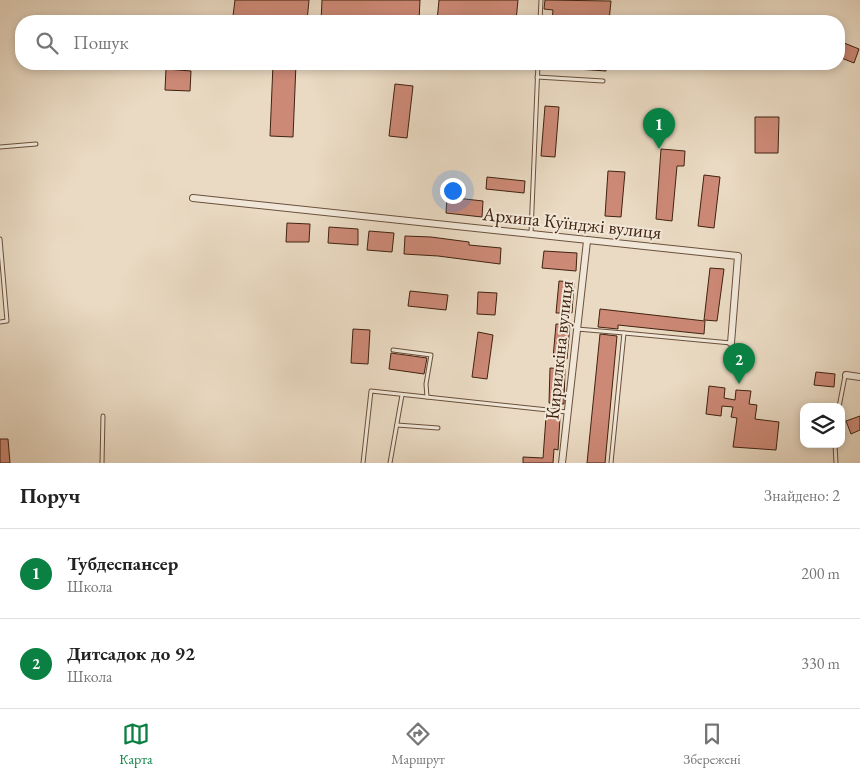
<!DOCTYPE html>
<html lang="uk">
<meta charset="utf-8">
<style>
:root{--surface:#fff;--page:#f6f6f6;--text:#222;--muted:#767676;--line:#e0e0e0;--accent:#0b8043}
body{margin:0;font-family:"EB Garamond",serif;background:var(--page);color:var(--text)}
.controls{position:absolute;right:15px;bottom:15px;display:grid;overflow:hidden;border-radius:10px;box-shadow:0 2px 8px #0003}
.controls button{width:45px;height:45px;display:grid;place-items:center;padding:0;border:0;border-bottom:1px solid var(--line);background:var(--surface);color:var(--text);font:25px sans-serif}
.you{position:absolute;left:452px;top:190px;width:18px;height:18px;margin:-12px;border:4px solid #fff;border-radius:50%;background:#1a73e8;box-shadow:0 0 0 8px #1a73e833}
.badge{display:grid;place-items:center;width:32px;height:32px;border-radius:50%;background:var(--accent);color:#fff;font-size:16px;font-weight:700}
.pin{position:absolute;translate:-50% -41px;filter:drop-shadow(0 1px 2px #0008)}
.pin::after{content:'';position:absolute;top:26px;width:18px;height:15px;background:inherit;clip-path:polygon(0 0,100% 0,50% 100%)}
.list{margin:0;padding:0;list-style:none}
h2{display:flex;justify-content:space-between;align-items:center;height:65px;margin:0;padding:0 20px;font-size:21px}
h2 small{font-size:16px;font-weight:400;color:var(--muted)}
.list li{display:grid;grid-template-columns:32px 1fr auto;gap:15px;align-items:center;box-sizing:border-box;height:90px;padding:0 20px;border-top:1px solid var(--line)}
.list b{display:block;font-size:19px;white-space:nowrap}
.list p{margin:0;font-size:16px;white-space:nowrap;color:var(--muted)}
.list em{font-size:16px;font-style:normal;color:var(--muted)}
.icon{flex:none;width:28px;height:28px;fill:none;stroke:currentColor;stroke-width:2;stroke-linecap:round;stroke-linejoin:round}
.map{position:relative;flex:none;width:860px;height:463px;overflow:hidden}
.search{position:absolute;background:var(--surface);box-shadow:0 2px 8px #0003;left:15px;right:15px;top:15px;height:55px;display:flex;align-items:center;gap:12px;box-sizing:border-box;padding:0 18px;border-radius:20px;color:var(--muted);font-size:19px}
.sheet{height:245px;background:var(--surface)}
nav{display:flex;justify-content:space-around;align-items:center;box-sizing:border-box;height:70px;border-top:1px solid var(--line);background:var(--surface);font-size:14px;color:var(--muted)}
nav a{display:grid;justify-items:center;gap:2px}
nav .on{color:var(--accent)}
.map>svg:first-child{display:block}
.building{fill:#cc8976;stroke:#40220e}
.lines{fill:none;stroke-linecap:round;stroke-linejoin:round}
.service-casing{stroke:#6a503b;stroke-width:5}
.minor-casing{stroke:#6a503b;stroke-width:8}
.service{stroke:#f1e7d8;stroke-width:3}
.minor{stroke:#f1e7d8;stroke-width:6}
.labels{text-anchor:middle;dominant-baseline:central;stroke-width:4;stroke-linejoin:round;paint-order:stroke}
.street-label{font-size:19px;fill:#40220e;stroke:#f1e7d8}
</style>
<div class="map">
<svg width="860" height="463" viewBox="0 0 860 463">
<rect width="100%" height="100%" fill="#eadac3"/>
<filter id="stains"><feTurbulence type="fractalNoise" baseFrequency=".004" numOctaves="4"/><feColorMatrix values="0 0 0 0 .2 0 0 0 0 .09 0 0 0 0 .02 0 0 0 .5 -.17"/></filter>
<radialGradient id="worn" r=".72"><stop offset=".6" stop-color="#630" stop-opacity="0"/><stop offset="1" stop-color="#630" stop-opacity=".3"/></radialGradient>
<!-- building -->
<g class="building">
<polygon points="235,0 309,0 307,21 233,16"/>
<polygon points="322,0 420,0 419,21 321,21"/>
<polygon points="439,0 518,0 516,21 437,21"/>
<polygon points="545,0 611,1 609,21 552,21 553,10 544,9"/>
<polygon points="839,41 859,49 854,63 839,57"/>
<polygon points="273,64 296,64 293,137 270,136"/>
<polygon points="562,64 606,64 606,71 562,68"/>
<polygon points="166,69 191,71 190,91 165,90"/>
<polygon points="395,84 413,86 407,138 389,136"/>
<polygon points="545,106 559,107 555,157 541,156"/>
<polygon points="755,117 779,117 778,153 755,153"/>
<polygon points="661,149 685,151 684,166 677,166 672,221 656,219"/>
<polygon points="608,171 625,172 621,217 605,216"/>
<polygon points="704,175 720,177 714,228 698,226"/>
<polygon points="487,177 525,181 524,193 486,189"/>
<polygon points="447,197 483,201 482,217 446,213"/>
<polygon points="287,223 310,224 309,242 286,242"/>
<polygon points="329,227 358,229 358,245 328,243"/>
<polygon points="369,231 394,233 392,252 367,250"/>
<polygon points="405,236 431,237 469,242 469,245 501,248 500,264 438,256 404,254"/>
<polygon points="544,251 577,253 576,271 542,268"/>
<polygon points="710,268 724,269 717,321 704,320"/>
<polygon points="559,281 574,282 572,313 556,313"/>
<polygon points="410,291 448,295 446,310 408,306"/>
<polygon points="478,292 497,293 495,315 477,314"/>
<polygon points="600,309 705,321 704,334 618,325 618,329 598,327"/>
<polygon points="556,324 570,325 567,359 553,358"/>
<polygon points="353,329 370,330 368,364 351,363"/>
<polygon points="478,332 493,335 487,379 472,377"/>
<polygon points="600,334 617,336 605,463 587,463"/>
<polygon points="391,353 427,358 424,374 389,369"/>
<polygon points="550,368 565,369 564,404 549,403"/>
<polygon points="816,372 835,374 834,387 814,385"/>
<polygon points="709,386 725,388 724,398 735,400 736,390 751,391 749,404 757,405 755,419 779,422 776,450 733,447 737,418 731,417 733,407 722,406 721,416 706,414"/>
<polygon points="860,416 860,430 851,434 846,421"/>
<polygon points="546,417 560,418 558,450 554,449 553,463 523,463 523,457 543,458"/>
<polygon points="0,439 8,439 10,463 0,463"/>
</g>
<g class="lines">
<defs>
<g id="service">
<polyline points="540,21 541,0"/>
<polyline points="537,77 603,81"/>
<polyline points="0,147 36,144"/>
<polyline points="531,233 538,64"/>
<polyline points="0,239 7,321 0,322"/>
<polyline points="577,329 624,333 611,463"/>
<polyline points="624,333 731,343"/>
<polyline points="393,350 431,355 426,384 427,397"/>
<polyline points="839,407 845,376"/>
<polyline points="397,425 438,428"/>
<polyline points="835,444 836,463"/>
<polyline points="102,463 103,416"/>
<polyline points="363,463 371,391 567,412"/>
<polyline points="390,463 402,395"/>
</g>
<g id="minor">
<polyline points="193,198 738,256 731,343"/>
<polyline points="846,375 860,377"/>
<polyline points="562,463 587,241"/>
</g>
</defs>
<!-- service casing -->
<use href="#service" class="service-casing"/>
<!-- minor casing -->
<use href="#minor" class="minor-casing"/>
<!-- service -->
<use href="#service" class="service"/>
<!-- minor -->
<use href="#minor" class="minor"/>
</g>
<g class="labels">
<!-- street labels -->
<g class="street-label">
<text transform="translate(572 223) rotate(6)">Архипа Куїнджі вулиця</text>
<text transform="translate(559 350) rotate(-84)">Кирилкіна вулиця</text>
</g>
</g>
<rect width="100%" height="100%" filter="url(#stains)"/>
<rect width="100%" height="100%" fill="url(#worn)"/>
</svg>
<div class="controls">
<button><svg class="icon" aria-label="layers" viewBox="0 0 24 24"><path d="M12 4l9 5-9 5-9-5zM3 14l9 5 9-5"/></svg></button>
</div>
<div class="you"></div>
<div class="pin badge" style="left:659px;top:149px">1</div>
<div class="pin badge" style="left:739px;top:384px">2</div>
<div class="search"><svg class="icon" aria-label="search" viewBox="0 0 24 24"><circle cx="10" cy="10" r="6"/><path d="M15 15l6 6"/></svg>Пошук</div>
</div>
<section class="sheet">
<h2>Поруч<small>Знайдено: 2</small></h2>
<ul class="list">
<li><span class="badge">1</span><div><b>Тубдеспансер</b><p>Школа</p></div><em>200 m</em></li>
<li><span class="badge">2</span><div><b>Дитсадок до 92</b><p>Школа</p></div><em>330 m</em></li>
</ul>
</section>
<nav>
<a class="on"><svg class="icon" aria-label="map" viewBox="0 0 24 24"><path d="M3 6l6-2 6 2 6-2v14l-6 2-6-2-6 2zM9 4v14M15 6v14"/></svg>Карта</a>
<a><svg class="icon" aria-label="directions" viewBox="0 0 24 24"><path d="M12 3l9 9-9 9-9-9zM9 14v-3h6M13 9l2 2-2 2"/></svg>Маршрут</a>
<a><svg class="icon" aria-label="saved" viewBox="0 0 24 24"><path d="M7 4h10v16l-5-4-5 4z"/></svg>Збережені</a>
</nav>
